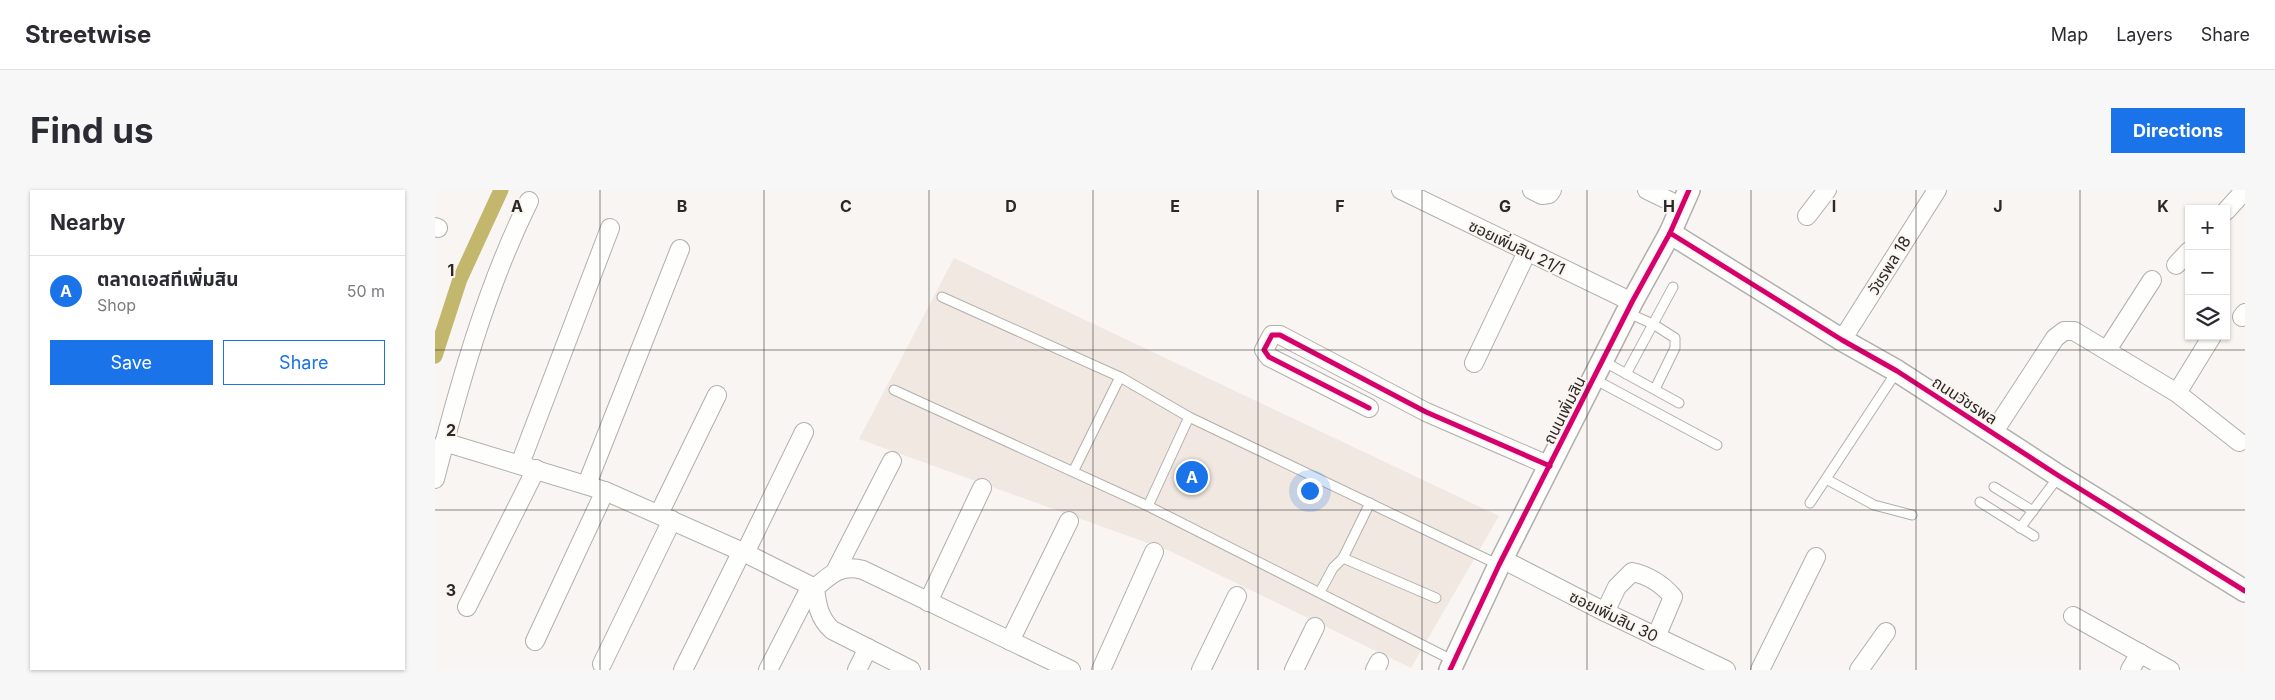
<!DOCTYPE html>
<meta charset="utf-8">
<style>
:root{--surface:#fff;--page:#f7f7f7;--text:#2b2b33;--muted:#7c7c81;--line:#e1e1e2;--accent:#1a73e8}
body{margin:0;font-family:Inter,"Noto Sans Thai",sans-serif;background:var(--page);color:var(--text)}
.controls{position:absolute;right:15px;top:15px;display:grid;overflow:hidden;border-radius:0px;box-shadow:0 1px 4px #0004}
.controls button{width:45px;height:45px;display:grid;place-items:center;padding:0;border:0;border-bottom:1px solid var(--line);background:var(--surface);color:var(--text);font:25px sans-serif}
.you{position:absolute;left:874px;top:300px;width:18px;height:18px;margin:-12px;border:4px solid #fff;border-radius:50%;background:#1a73e8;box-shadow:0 0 0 8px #1a73e833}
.badge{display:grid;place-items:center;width:32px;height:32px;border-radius:50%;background:var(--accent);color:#fff;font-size:16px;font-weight:700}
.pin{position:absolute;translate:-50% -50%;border:2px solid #fff;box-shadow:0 1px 5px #0006}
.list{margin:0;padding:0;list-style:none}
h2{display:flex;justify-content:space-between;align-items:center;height:65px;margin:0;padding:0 20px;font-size:21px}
h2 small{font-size:16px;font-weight:400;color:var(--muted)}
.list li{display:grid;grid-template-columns:32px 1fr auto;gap:15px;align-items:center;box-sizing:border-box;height:70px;padding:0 20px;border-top:1px solid var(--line)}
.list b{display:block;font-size:19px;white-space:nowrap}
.list p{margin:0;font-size:16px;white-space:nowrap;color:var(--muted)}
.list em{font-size:16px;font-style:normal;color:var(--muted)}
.actions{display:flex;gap:10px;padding:15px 20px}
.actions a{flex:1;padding:11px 0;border:1px solid var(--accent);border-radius:0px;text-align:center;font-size:18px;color:var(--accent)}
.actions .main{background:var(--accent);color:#fff}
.icon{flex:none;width:28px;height:28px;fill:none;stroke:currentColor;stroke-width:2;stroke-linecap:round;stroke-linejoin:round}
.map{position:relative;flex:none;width:1810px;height:480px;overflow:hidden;border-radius:0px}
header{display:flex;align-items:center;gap:30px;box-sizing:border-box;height:70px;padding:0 25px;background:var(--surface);border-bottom:1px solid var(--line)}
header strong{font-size:24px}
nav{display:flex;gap:28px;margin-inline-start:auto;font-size:18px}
.intro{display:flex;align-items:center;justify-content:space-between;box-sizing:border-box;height:120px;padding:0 30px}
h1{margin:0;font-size:35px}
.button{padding:12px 22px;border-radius:0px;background:var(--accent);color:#fff;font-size:18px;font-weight:700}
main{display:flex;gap:30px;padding:0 30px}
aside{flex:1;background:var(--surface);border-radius:0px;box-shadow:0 1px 4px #0004}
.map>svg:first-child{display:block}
.built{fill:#f1e8e1}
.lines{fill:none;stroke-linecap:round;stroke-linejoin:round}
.canal{stroke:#c2b76c;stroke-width:15}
.service-casing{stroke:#b1afad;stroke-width:11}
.minor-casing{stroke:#b1afad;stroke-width:20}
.tertiary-casing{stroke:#b1afad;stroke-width:24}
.service{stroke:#fefefd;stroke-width:9}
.minor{stroke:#fefefd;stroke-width:18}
.tertiary{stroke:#fefefd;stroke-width:21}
.cycleway-casing{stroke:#fbf4ef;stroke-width:8}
.cycleway{stroke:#d6006c;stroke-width:5}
.grid{fill:none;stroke:#2b2927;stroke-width:1;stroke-opacity:0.55}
.labels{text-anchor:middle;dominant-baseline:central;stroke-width:4;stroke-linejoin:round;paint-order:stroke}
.street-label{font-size:16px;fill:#2b2927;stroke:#fbf4ef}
.grid-label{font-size:16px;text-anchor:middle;font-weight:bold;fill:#2b2927;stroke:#fbf4ef;stroke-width:4;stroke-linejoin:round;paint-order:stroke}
</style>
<header>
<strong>Streetwise</strong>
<nav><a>Map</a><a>Layers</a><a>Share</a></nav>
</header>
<div class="intro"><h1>Find us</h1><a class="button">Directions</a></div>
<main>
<aside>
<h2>Nearby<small></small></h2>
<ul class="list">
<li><span class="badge">A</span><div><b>ตลาดเอสทีเพิ่มสิน</b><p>Shop</p></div><em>50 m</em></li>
</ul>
<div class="actions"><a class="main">Save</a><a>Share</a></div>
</aside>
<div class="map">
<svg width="1810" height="480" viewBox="0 0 1810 480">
<rect width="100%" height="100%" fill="#f8f5f2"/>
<!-- built -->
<polygon class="built" points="519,68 1064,326 976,478 735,361 424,249"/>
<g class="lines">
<!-- canal -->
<polyline class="canal" points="0,166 25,89 66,0"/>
<defs>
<g id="service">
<polyline points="507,107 685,187 754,227 1064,375"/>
<polyline points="1193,123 1218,134 1240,148 1240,158 1220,199"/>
<polyline points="1168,171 1244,213"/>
<polyline points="1191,184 1238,97"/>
<polyline points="1159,189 1282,255"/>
<polyline points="459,200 713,316 1019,471"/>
<polyline points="639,280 685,187"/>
<polyline points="1391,289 1439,315 1477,325"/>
<polyline points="1559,297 1598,321"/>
<polyline points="1545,312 1599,346"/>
<polyline points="1375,313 1462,181"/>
<polyline points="713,316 754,227"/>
<polyline points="1585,338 1624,286"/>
<polyline points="908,368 1001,408"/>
<polyline points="885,402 898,378 908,368 935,313"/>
</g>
<g id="minor">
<polyline points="966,0 1197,112"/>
<polyline points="1097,0 1107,5 1114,4 1117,0"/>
<polyline points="1212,0 1247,17"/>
<polyline points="1791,21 1810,0"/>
<polyline points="1372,26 1392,0"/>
<polyline points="0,37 3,38"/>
<polyline points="1741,75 1754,61"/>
<polyline points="1807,127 1810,123"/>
<polyline points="1407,150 1502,0"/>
<polyline points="1672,160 1717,90"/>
<polyline points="1039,173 1092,62"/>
<polyline points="1742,203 1777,146"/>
<polyline points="934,218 834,167 829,160 837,145 845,145 991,222 1115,276"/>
<polyline points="1558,243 1620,148 1629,141 1639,141 1742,203 1804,252"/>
<polyline points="9,252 170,301 310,363 380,398"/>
<polyline points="85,274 175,38"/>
<path d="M 0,289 C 24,195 51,98 94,11"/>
<polyline points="152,294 245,59"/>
<polyline points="224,324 282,205"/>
<polyline points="310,363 369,242"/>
<polyline points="1067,369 1170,422 1291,480"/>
<polyline points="401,380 457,271"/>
<polyline points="493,412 547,298"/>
<polyline points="32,417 101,279"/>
<path d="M 1170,422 L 1182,397 L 1197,382 C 1213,385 1228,395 1238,407 L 1221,447"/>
<polyline points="1638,426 1735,480"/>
<polyline points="100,451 170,301"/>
<polyline points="575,451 634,331"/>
<polyline points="167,474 237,330"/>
<polyline points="248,480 307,361"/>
<polyline points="333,480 376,396"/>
<polyline points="422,480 433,458"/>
<path d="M 476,480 L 397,440 C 384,428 382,415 380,398 C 396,384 406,374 428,380 L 636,480"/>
<polyline points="666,480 719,362"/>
<polyline points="766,480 802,406"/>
<polyline points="859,480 880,437"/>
<polyline points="940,480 944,472"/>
<polyline points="1325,480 1381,367"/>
<polyline points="1424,480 1451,442"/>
<polyline points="1695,480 1705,463"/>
</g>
<g id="tertiary">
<polyline points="1235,43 1407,150 1462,181 1624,286 1810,401"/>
<polyline points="1015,480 1064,375 1197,112 1235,43 1254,0"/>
</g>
</defs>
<!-- service casing -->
<use href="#service" class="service-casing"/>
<!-- minor casing -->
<use href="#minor" class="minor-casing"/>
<!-- tertiary casing -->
<use href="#tertiary" class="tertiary-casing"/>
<!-- service -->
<use href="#service" class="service"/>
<!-- minor -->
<use href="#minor" class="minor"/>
<!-- tertiary -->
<use href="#tertiary" class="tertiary"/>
<defs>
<g id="cycleway">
<polyline points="1235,43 1407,150 1462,181 1624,286 1810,401"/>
<polyline points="934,218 834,167 829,160 837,145 845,145 991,222 1115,276"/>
<polyline points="1015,480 1064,375 1197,112 1235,43 1254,0"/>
</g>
</defs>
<!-- cycleway casing -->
<use href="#cycleway" class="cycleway-casing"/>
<!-- cycleway -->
<use href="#cycleway" class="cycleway"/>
</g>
<!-- grid -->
<path class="grid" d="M 165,0 L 165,480M 329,0 L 329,480M 494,0 L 494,480M 658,0 L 658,480M 823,0 L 823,480M 987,0 L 987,480M 1152,0 L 1152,480M 1316,0 L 1316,480M 1481,0 L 1481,480M 1645,0 L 1645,480M 0,160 L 1810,160M 0,320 L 1810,320"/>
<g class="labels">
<!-- street labels -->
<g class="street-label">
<text transform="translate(1082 57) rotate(26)">ซอยเพิ่มสิน 21/1</text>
<text transform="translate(1454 75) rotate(-58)">วัชรพล 18</text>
<text transform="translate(1530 210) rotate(33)">ถนนวัชรพล</text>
<text transform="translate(1129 220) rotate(-63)">ถนนเพิ่มสิน</text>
<text transform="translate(1179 426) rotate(26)">ซอยเพิ่มสิน 30</text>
</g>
</g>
<g class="grid-label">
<text x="82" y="22">A</text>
<text x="247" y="22">B</text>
<text x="411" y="22">C</text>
<text x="576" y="22">D</text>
<text x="740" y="22">E</text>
<text x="905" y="22">F</text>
<text x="1070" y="22">G</text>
<text x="1234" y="22">H</text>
<text x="1399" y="22">I</text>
<text x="1563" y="22">J</text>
<text x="1728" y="22">K</text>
<text x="16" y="86">1</text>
<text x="16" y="246">2</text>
<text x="16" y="406">3</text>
</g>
</svg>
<div class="controls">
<button>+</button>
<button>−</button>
<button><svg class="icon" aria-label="layers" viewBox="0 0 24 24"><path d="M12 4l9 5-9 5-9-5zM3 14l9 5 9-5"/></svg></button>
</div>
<div class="you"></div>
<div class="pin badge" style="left:757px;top:287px">A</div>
</div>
</main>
